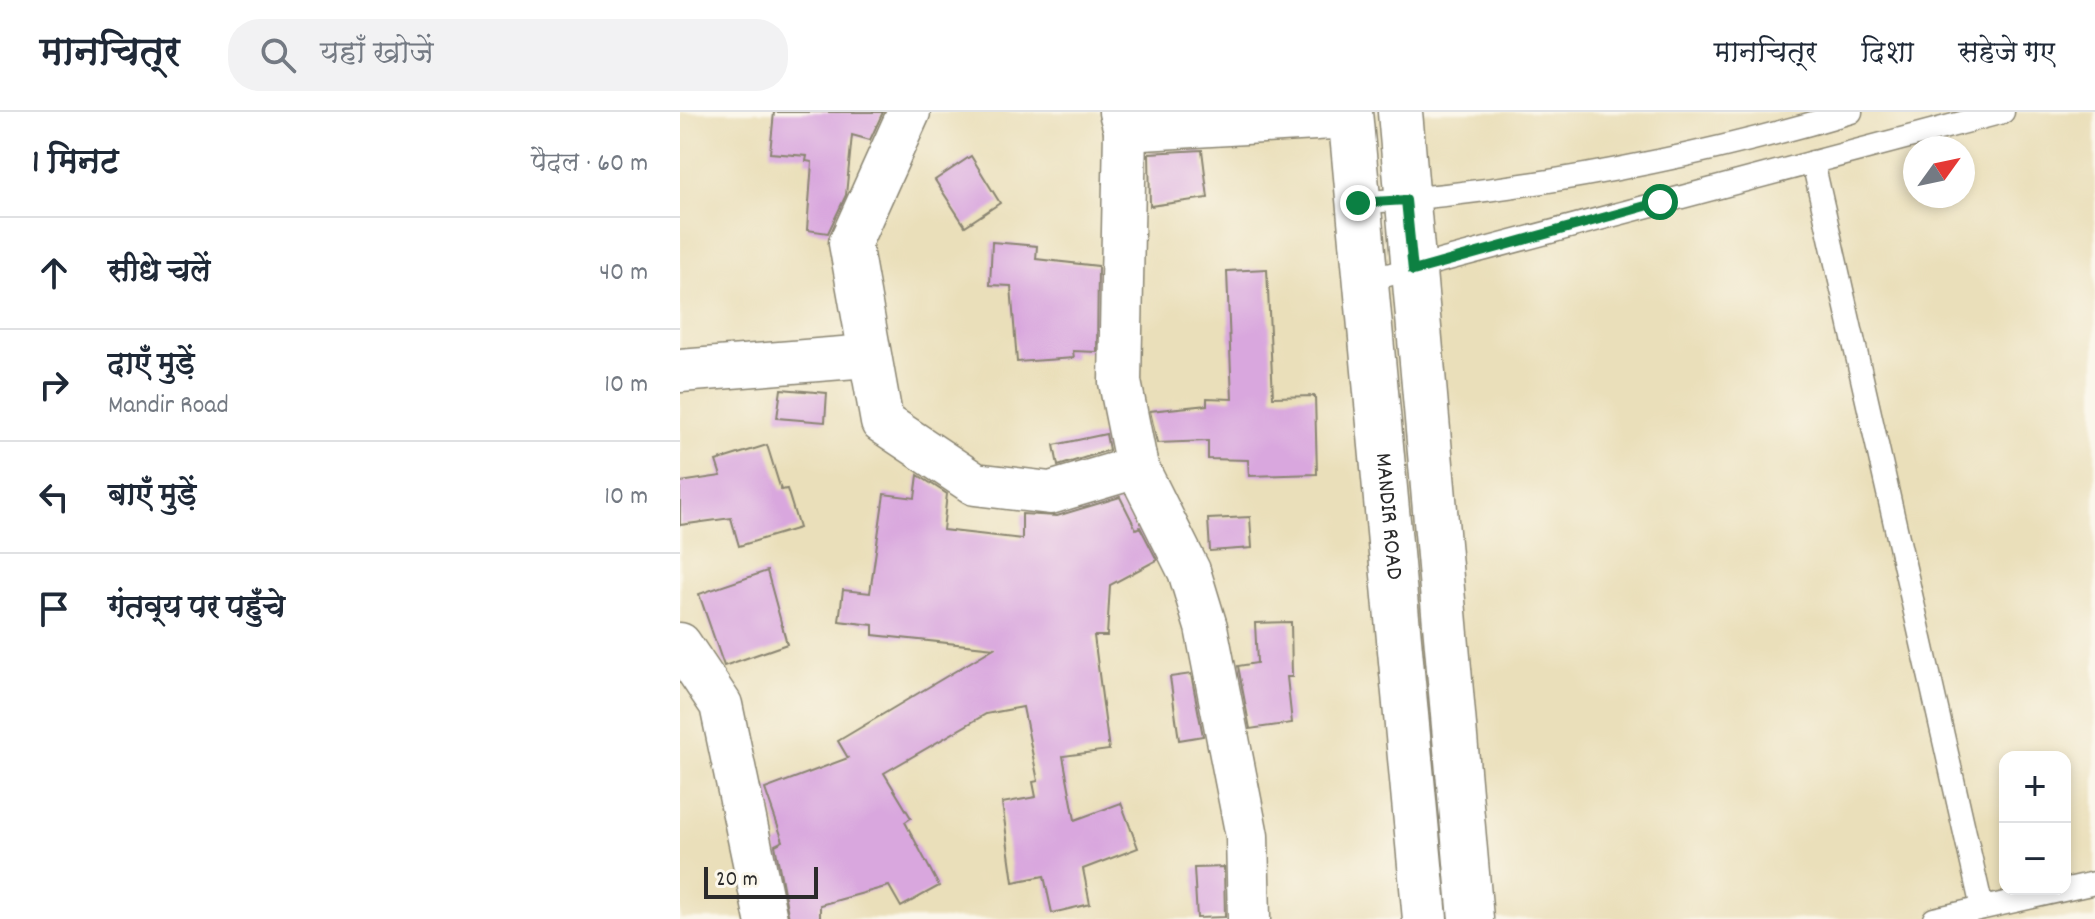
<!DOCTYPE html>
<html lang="hi">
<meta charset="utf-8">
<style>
:root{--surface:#fff;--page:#f2f2f3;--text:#1f2937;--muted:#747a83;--line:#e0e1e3}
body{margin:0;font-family:Dekko,"Playpen Sans Deva",sans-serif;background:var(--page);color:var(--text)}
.controls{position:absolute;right:24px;bottom:24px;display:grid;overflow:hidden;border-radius:16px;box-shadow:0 4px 12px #0003}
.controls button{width:72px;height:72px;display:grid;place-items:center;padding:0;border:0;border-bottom:2px solid var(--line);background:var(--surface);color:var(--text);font:40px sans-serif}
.compass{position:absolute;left:1223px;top:24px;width:72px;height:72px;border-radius:50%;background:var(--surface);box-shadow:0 4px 12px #0003;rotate:57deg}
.scale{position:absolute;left:24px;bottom:20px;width:114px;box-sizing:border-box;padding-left:8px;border:4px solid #2b2b2b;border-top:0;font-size:22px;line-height:28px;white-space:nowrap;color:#2b2b2b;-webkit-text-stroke:6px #fbf7ec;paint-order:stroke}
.stop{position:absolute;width:24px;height:24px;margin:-18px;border:6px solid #0b8043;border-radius:50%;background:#fff}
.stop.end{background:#0b8043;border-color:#fff;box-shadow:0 2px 8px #0008}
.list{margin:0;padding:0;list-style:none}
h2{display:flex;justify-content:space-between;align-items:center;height:104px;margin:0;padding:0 32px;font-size:34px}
h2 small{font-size:26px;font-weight:400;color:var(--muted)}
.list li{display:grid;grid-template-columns:52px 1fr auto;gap:24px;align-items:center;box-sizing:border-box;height:112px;padding:0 32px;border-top:2px solid var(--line)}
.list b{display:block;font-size:30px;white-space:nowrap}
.list p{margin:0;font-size:26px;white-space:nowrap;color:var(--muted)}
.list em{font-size:26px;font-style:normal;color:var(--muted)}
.icon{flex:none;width:44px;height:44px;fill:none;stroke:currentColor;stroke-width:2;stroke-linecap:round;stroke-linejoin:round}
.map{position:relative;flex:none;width:1415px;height:807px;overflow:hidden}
header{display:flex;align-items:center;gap:48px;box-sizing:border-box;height:112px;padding:0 40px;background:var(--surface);border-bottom:2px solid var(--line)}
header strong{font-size:38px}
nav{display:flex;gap:44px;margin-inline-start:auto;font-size:28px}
.search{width:560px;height:72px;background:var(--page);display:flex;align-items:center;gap:20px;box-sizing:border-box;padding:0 28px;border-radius:32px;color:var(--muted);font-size:30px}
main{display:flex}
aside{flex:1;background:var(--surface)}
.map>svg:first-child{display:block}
.building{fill:#d9a7de}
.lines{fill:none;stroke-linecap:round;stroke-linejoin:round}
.lane-casing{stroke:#8a8572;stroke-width:25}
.street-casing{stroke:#8a8572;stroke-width:45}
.secondary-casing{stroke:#8a8572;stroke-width:47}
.lane{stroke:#fff;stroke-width:22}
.street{stroke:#fff;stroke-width:42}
.secondary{stroke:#fff;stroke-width:44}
.route{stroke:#0b8043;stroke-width:10}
.labels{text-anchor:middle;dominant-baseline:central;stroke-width:8;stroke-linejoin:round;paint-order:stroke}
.street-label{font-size:24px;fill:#2b2b2b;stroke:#fbf7ec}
</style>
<header>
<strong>मानचित्र</strong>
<div class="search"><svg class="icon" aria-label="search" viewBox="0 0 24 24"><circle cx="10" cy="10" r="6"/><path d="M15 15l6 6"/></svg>यहाँ खोजें</div>
<nav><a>मानचित्र</a><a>दिशा</a><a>सहेजे गए</a></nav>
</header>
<main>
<aside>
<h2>1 मिनट<small>पैदल · 60 m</small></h2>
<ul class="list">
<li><svg class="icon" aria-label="ahead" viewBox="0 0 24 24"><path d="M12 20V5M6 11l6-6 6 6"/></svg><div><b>सीधे चलें</b></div><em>40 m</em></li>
<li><svg class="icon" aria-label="right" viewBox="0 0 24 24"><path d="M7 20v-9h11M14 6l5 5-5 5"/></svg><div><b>दाएँ मुड़ें</b><p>Mandir Road</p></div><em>10 m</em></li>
<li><svg class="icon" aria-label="left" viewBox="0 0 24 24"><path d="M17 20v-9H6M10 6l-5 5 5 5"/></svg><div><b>बाएँ मुड़ें</b></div><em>10 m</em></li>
<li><svg class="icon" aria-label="arrive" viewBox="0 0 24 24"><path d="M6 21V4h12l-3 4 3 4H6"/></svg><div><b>गंतव्य पर पहुँचे</b></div></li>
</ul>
</aside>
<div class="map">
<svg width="1415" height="807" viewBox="0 0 1415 807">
<rect width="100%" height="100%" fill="#fbf7ec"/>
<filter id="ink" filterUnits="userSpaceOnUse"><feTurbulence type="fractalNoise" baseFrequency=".0125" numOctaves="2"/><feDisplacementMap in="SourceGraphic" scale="16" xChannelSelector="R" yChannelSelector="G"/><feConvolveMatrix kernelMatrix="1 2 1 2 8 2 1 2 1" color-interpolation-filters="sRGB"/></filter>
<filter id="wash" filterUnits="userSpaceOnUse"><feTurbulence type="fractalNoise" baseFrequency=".006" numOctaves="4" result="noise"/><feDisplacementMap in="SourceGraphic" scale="32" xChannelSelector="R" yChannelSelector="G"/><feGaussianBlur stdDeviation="1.8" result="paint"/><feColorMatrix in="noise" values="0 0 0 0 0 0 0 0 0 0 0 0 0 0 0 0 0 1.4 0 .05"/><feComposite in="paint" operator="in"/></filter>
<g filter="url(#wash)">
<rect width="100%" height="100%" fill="#eadfba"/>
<g id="blocks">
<!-- building -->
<g class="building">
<polygon points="94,0 203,0 190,28 172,23 166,83 148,121 127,118 132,50 126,49 127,44 90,41"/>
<polygon points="522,38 528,86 470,94 469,41"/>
<polygon points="291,44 320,91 285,114 255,68"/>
<polygon points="312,130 357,134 356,147 418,154 417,240 393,239 394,246 337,250 331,174 310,173"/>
<polygon points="587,157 593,285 635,284 637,362 569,364 568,348 528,347 528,329 477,331 470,299 527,293 527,286 552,287 547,159"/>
<polygon points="101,277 147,281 145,310 97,306"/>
<polygon points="426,322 429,338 378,354 374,333"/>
<polygon points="87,333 101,378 107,377 119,416 59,434 51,406 0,413 0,370 41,364 36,349"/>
<polygon points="238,363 267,382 263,418 342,427 342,402 377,404 440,385 456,417 460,415 477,448 430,473 427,524 414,524 429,638 383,644 395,708 441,691 458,736 403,757 410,792 372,801 364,764 333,770 322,691 356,685 353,670 358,669 343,595 306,602 204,661 231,706 225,710 259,774 221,795 209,774 140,793 140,807 109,807 95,733 103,729 85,677 168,646 158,629 314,536 193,523 193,513 159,509 163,478 190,481 204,382 235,386"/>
<polygon points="570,405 572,436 530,439 528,407"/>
<polygon points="87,459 107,532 44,554 19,482"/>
<polygon points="611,510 612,565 607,565 612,611 570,617 558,554 577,551 575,511"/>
<polygon points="511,562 523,624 499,628 490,565"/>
<polygon points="544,755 545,805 517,806 514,756"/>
</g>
</g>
</g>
<g filter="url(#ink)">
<use href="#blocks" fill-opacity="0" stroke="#8a8572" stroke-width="2"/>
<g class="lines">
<defs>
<g id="lane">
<polyline points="1133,50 1302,796"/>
<path d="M 678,91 C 845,79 1010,48 1171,0"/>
<polyline points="685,169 1323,0"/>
<polyline points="1254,807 1415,771"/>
</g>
<g id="street">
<polyline points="229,0 170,131 202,310 295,372 370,381 457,355"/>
<polyline points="440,0 445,18 440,270 457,355 509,459 526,515 567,724 569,807"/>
<polyline points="445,18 670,5"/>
<polyline points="0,259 188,244"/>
<polyline points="0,532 41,593 86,807"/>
</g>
<g id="secondary">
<path id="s1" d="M 670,0 L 745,807"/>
<polyline points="720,0 791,807"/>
</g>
</defs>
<!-- lane casing -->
<use href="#lane" class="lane-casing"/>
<!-- street casing -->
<use href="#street" class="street-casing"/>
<!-- secondary casing -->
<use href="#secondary" class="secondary-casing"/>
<!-- lane -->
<use href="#lane" class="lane"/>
<!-- street -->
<use href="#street" class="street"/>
<!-- secondary -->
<use href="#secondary" class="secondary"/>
</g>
</g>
<g class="lines" filter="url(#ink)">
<!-- route -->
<polyline class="route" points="678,91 726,88 733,159 980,90"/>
</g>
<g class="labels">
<!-- street labels -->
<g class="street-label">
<text stroke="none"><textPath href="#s1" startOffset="406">MANDIR ROAD</textPath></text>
</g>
</g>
</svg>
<div class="controls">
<button>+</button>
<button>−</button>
</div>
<svg class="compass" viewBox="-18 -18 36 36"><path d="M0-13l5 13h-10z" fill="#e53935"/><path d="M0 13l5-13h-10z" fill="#747a83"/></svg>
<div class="scale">20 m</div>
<div class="stop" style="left:980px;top:90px"></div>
<div class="stop end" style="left:678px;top:91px"></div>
</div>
</main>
